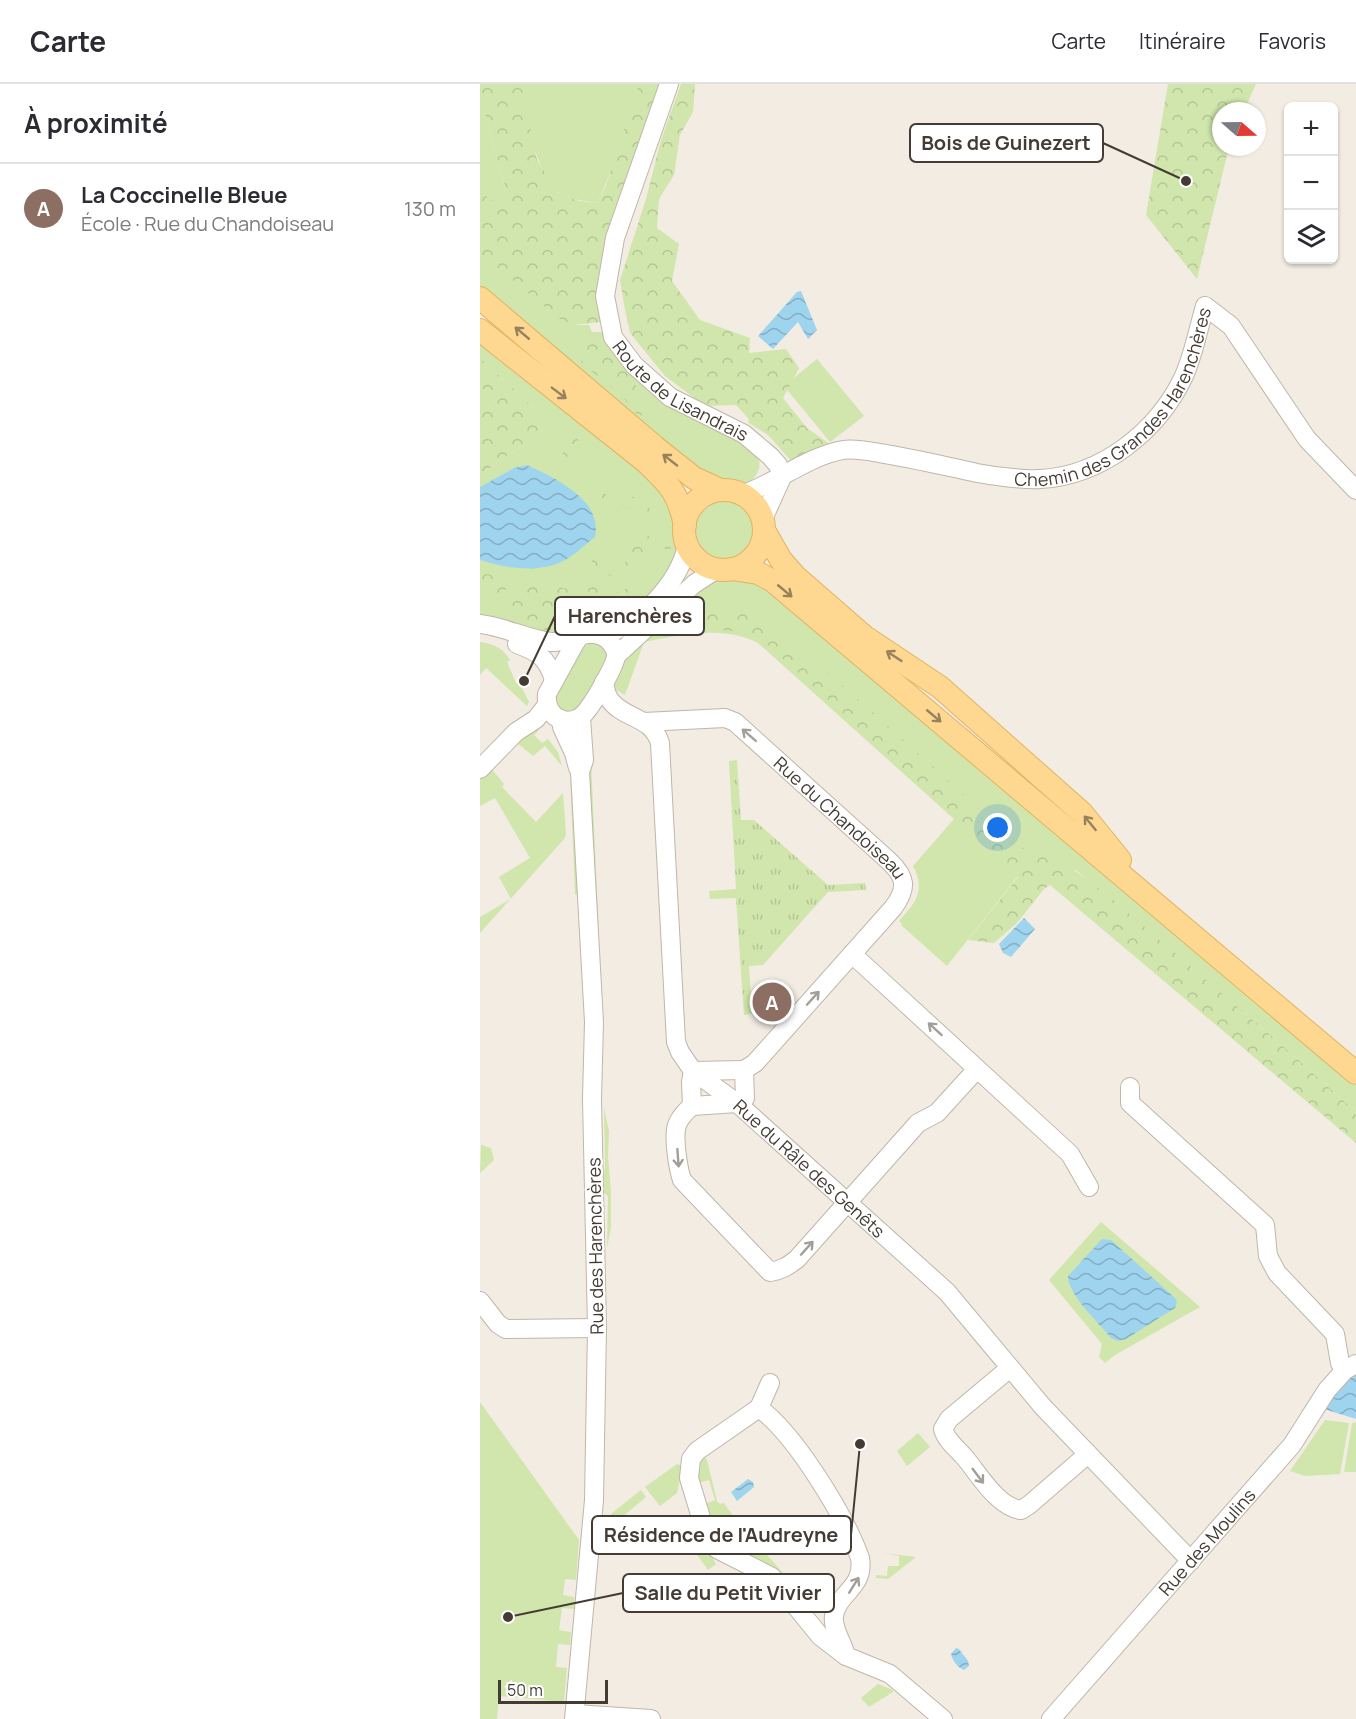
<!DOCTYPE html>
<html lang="fr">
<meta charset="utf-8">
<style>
:root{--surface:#fff;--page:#f2f2f3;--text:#2b2b33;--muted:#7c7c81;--line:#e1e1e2;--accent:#1a73e8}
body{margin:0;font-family:Manrope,sans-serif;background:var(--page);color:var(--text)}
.controls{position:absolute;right:18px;top:18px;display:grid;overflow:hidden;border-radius:9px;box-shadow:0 2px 4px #0004}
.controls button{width:54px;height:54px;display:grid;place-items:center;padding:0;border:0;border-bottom:2px solid var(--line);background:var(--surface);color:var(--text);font:30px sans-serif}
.compass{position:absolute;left:732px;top:18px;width:54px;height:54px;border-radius:50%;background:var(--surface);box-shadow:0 2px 4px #0004;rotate:110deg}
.scale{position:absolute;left:18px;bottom:15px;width:110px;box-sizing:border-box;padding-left:6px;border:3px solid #443c34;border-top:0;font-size:16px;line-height:21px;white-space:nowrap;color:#443c34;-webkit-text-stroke:4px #fff;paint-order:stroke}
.you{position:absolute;left:518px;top:744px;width:21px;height:21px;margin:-15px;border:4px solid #fff;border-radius:50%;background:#1a73e8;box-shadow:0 0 0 9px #1a73e833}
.badge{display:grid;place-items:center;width:39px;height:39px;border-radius:50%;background:var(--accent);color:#fff;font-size:20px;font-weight:700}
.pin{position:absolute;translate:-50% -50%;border:3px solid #fff;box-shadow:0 2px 6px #0006}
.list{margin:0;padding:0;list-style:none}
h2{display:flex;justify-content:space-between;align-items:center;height:78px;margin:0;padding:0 24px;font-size:26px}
h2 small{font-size:20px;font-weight:400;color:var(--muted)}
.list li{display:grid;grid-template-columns:39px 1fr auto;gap:18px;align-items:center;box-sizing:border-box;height:90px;padding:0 24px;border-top:2px solid var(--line)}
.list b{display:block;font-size:22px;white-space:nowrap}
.list p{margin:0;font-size:20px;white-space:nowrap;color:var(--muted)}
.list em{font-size:20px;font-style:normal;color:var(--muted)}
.icon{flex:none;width:33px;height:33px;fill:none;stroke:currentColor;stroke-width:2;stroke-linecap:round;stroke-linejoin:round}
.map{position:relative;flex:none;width:876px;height:1635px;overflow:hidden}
header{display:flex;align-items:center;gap:36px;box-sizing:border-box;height:84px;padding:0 30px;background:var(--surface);border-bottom:2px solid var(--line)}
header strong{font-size:28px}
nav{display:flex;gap:33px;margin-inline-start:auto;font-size:21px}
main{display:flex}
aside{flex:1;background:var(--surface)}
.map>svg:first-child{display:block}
.green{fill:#d0e6ac}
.forest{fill:url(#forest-crowns)}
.park{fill:url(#park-tufts)}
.water{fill:url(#water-waves)}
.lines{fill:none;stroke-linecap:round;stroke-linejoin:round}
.minor-casing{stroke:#c0b6a9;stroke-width:20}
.major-casing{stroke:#e2b361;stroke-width:24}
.minor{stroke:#fff;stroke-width:18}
.major{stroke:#fed791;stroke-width:22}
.oneway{stroke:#98825e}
.oneway2{stroke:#a29e9a}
.labels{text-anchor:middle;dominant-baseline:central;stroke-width:4.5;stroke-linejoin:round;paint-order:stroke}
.street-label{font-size:18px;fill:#443c34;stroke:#fff}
.leader{fill:none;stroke:#443c34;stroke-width:2}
.callout-dot{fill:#443c34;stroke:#fff;stroke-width:2}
.callout{fill:#fff;stroke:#443c34;stroke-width:2}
.callout-label{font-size:20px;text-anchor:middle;font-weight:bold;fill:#443c34}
</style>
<header>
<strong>Carte</strong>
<nav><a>Carte</a><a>Itinéraire</a><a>Favoris</a></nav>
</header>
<main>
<aside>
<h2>À proximité<small></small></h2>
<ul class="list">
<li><span class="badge" style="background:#8d6e63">A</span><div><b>La Coccinelle Bleue</b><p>École · Rue du Chandoiseau</p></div><em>130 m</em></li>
</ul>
</aside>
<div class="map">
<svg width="876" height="1635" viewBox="0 0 876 1635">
<defs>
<pattern id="forest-crowns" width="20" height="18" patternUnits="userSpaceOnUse" patternTransform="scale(1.5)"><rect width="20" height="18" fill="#d0e6ac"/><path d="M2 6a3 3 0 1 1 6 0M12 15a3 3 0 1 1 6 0" fill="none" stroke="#b4c695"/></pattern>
<pattern id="park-tufts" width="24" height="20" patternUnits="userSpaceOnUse" patternTransform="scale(1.5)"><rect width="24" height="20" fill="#d0e6ac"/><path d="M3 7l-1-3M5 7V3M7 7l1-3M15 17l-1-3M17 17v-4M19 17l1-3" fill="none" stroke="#b4c695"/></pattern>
<pattern id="water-waves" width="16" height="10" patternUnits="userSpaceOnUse" patternTransform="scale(1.5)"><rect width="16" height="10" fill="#9fd4ef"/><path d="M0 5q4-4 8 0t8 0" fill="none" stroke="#83adc2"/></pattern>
</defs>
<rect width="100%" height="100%" fill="#f2ece3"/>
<!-- green -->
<g class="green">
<path d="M 41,0 L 159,0 L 138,68 L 118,119 C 105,117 89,116 78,108 C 58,93 42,25 41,0 Z"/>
<polygon points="0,17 5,30 26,106 18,119 9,115 0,105"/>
<path d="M 0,169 L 94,241 L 109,241 L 112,248 L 125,248 L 145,283 L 267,360 C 281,372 285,384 270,398 L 243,397 L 225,393 L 0,208 Z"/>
<polygon points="0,253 188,406 195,444 197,474 173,514 127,542 115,541 79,554 0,531 0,391 53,354 68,341 51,321 0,274"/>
<polygon points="337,275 384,332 350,358 304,302"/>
<polygon points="0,302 16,318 0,331"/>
<circle cx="244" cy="446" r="29"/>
<path d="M 240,494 L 277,494 L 876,1002 L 876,1028 L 795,955 L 596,786 L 538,792 L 467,882 L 421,841 L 422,840 L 419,837 C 436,818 446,807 433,782 L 474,735 L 278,559 C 243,541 201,551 164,558 L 145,611 L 136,606 L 134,608 L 133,597 L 143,576 L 207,512 Z"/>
<polygon points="119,557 130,571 103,626 79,629 72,611 101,559"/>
<path d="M 0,558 C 14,560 23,564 30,576 L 27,578 L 36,599 L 39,598 L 49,618 L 47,622 L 6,584 L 0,591 Z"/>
<polygon points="55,642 59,646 54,651 62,659 68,655 78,668 82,682 65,662 53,672 36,658"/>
<polygon points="110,655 119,853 115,853 106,656"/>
<polygon points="82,663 91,669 99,810 95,811 90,689"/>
<polygon points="11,684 24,700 22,703 56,738 83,709 86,750 85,754 0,849 0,833 31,815 19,793 50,774 15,714 0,722 0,694"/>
<polygon points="124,1024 129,1047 128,1072 131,1108 131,1143 127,1164 128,1112 122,1107 121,1088 125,1085"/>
<polygon points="621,1138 720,1223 635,1271 625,1279 619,1273 622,1260 569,1196"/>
<polygon points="0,1318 99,1456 96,1496 85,1495 83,1511 94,1513 94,1525 82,1524 79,1546 91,1548 90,1561 78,1560 76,1583 87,1584 84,1618 19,1612 17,1635 0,1635"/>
<polygon points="845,1336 869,1339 860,1390 825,1392 810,1387"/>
<polygon points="876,1338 876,1388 864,1388 872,1339"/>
<polygon points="438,1349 450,1363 427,1382 417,1367"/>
<path d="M 223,1370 L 227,1376 L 237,1417 L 240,1420 L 244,1419 C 261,1445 285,1467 305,1492 L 244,1460 L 237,1455 L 225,1420 L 235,1416 L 229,1396 L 218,1399 L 215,1380 Z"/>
<polygon points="197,1380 203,1382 197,1409 180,1422 165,1403"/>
<polygon points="161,1406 166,1413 130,1443 131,1430"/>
<polygon points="222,1454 236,1480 228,1486 208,1458"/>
<polygon points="403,1469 436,1473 408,1495 396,1494 396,1491 407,1492 408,1482 419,1482 419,1472"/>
<polygon points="398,1600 413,1606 413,1608 389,1623 381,1614"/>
</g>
<!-- forest -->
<g class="forest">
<polygon points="0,0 41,0 57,76 77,108 99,117 118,119 126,101 159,0 181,0 129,157 117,205 122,238 94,241 78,234 0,169 0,105 9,115 18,119 26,106 5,30 0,17"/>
<polygon points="201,0 215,0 213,28 200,51 194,91 179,115 177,144 199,160 192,197 220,236 270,254 269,269 306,265 319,284 303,314 327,344 354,363 313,379 288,351 269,339 268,334 256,321 225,322 185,292 150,249 145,226 140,196 166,115 181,56"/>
<polygon points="688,0 776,0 764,27 741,27 741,63 749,63 717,195 666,131"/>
<path d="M 111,248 L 125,248 L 132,261 L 131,266 L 134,273 L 154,291 L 158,312 L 169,321 L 169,330 L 158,332 C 144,311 124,295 102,281 L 100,261 Z"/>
<polygon points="0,274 51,321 68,341 53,354 0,391 0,331 16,318 0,302"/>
<polygon points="94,351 104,363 100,372 96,375 90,375 83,370 82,365 87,352"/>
<path d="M 117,403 C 131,410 135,429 148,439 C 158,447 164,441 172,458 C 169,479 160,488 142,496 C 130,492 113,485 110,472 L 114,471 L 123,479 L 138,483 L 144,480 L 154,462 C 150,450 141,446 131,437 C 123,430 119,418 114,408 L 114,405 Z"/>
<path d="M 145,411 C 164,411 186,441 190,459 C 191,467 190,475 187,483 L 181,481 C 183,477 185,472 185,468 C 186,447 148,434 140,415 Z"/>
<polygon points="0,489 24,493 27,501 23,514 11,514 0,517"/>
<path d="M 111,497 L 119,497 L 124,502 L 138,508 C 147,505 156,498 166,501 L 157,517 L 146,528 L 137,523 L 132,525 L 115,521 L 107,505 Z"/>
<path d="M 51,498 L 98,507 L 101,517 L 100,526 L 106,534 L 105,538 C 94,540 84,546 73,546 C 45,548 19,527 39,500 Z"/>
<path d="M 204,518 C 206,521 209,527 213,527 C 218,528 226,525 231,524 C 247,522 271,525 284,535 C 373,608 456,686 541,763 C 551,769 562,769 573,774 C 592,783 608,796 625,809 L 795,955 L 876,1028 L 876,1059 L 570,801 L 564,805 L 537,839 L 514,859 L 488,856 L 538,793 L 537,788 L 289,562 C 251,535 217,552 176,547 Z"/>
<polygon points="1,1061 11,1064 14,1076 0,1089"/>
</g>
<!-- park -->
<polygon class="park" points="257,676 261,736 274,736 348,801 385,799 386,806 348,808 283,881 269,882 272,930 264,931 256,814 230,815 229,807 256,805 249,677"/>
<!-- water -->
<g class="water">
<polygon points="321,207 337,246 328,255 318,238 293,265 278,252 317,208"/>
<path d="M 47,381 C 75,394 123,416 115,453 C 106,460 96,470 85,476 C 60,490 25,484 0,476 L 0,403 L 34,384 Z"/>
<polygon points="544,834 555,845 531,873 523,869 519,860"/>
<path d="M 622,1155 L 631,1156 L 695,1214 L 697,1218 L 695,1224 L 646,1255 L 638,1257 L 631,1254 C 619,1239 588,1211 588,1192 Z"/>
<polygon points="876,1288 876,1335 844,1325 858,1302"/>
<polygon points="268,1395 273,1398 274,1403 257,1417 251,1408"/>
<path d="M 476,1564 L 479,1565 L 488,1577 L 489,1582 L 484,1586 C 478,1584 472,1576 471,1570 Z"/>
</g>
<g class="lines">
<defs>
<g id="minor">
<path id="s1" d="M 189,0 L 135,154 L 125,212 L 133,253 L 154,281 L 190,313 L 264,350 L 290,372 L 298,381 L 302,393"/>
<path id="s2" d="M 264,410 C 297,398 329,372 363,366 C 374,364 388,367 399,369 C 432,374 464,382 497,389 C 513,392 544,396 560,395 C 622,392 678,347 704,292 C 714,269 718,246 725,222 L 751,242 L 827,355 L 876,406"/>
<polyline points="283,435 302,393"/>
<path d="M 0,540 C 25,543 47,555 71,558 C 84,559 95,552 107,550 C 114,549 123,551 128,556 C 132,560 137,567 136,572 C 135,582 115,616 108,625 C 93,647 64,636 67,610 L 95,559 L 100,552"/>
<path d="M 123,552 C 161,538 198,501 207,462"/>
<path d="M 37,560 C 58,568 67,573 74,596"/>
<polyline points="136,572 214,500 237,485"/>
<path id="s3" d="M 124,598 C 125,604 126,611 130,616 C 143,635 172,632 180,659 L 196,958 L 200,968 L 213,987 L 257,1019 L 467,1208 L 563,1323 L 711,1477"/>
<polyline points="81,635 82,643 94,669 98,684"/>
<path id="s4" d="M 164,638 L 245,634 L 255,638 L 409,777 C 426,793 428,804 413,824 L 275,979 L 264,986"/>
<polyline points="0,685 36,648 56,635 67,621"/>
<polyline points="372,870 590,1070 609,1103"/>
<polyline points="650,1003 650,1019 785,1141 788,1172 797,1189 855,1250 860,1279 865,1286"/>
<path d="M 212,1022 C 206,1027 200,1033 197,1041 C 193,1053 198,1084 202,1096 L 290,1188 C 302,1186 308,1182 317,1175 L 438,1039 L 457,1029 L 497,985"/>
<polyline points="212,1022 211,998 213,987 264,986"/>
<polyline points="212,1022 257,1019 265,1014 264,986"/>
<polyline points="0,1217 18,1240 26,1245 117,1244"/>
<path d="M 530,1284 L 469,1335 L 463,1345 C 466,1357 479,1366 486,1375 C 500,1392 518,1423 541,1426 L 549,1421 L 608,1370"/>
<polyline points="290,1299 279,1324 217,1367 211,1375 209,1394 226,1450 237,1465 292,1493 340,1552 366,1572 410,1590 463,1635"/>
<path d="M 279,1324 C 315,1350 365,1432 380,1474 C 385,1504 358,1508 354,1532 C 352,1545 363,1558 366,1572"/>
<polyline points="95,1630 171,1635"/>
<polyline points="94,1635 114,1416 117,1244 112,1015 114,938 100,688 104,676 101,634"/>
<path id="s5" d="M 571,1635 L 812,1361 L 847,1306 L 865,1286 L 876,1280"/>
</g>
<g id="major">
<polyline points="0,214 175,363 214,394 240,406"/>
<path d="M 0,246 L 166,378 C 189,400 198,408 205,441"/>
<circle cx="244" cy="446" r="40"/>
<polyline points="285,448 301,476 315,492 385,553 460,603 602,729 640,776"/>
<polyline points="252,485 278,489 293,497 876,989"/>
</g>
</defs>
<!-- minor casing -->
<use href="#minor" class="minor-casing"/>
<!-- major casing -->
<use href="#major" class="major-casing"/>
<!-- minor -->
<use href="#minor" class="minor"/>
<!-- major -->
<use href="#major" class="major"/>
</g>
<!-- one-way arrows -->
<defs><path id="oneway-shaft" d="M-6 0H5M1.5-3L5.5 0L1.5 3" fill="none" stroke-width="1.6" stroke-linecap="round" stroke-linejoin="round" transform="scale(1.5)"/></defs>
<g class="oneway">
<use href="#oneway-shaft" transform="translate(42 249) rotate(-140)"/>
<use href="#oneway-shaft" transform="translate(79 309) rotate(37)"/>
<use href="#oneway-shaft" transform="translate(190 376) rotate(-142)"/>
<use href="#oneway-shaft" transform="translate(305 507) rotate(40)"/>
<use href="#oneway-shaft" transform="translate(414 572) rotate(-147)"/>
<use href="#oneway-shaft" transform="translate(454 632) rotate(40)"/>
<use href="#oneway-shaft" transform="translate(610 739) rotate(-129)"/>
</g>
<g class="oneway2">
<use href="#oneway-shaft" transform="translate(269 651) rotate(-139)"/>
<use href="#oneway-shaft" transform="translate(333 914) rotate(-48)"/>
<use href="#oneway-shaft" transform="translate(455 945) rotate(-138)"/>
<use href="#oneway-shaft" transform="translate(198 1074) rotate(86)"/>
<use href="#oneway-shaft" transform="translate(327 1164) rotate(-48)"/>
<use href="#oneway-shaft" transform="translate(498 1392) rotate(53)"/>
<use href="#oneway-shaft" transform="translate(374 1501) rotate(-58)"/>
</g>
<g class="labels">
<!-- street labels -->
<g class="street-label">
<text stroke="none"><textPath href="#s1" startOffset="352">Route de Lisandrais</textPath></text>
<text stroke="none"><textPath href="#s2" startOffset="424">Chemin des Grandes Harenchères</textPath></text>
<text stroke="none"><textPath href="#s4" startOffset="234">Rue du Chandoiseau</textPath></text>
<text stroke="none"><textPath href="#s3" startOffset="572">Rue du Râle des Genêts</textPath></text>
<text transform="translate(115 1162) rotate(-91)">Rue des Harenchères</text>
<text stroke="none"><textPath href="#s5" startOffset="236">Rue des Moulins</textPath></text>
</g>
</g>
<!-- callouts -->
<path class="leader" d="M706 97L623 59M44 597L75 532M380 1360L371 1451M28 1533L143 1509"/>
<g class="callout-dot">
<circle cx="706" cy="97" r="6"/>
<circle cx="44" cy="597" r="6"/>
<circle cx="380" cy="1360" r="6"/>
<circle cx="28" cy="1533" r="6"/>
</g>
<g class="callout">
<rect x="430" y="40" width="193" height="38" rx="6"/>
<rect x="75" y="513" width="149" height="38" rx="6"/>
<rect x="112" y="1432" width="259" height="38" rx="6"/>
<rect x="143" y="1490" width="211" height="38" rx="6"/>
</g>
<g class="callout-label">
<text x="526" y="66">Bois de Guinezert</text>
<text x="150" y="539">Harenchères</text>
<text x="241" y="1458">Résidence de l'Audreyne</text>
<text x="248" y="1516">Salle du Petit Vivier</text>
</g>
</svg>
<div class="controls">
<button>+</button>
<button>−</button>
<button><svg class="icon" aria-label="layers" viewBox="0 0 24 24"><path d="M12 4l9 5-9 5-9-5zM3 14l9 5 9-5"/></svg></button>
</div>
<svg class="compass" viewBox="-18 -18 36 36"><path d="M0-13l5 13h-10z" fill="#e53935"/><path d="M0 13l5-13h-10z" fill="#7c7c81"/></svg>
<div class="scale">50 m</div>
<div class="you"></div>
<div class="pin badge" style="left:292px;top:918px;background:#8d6e63">A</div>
</div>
</main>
